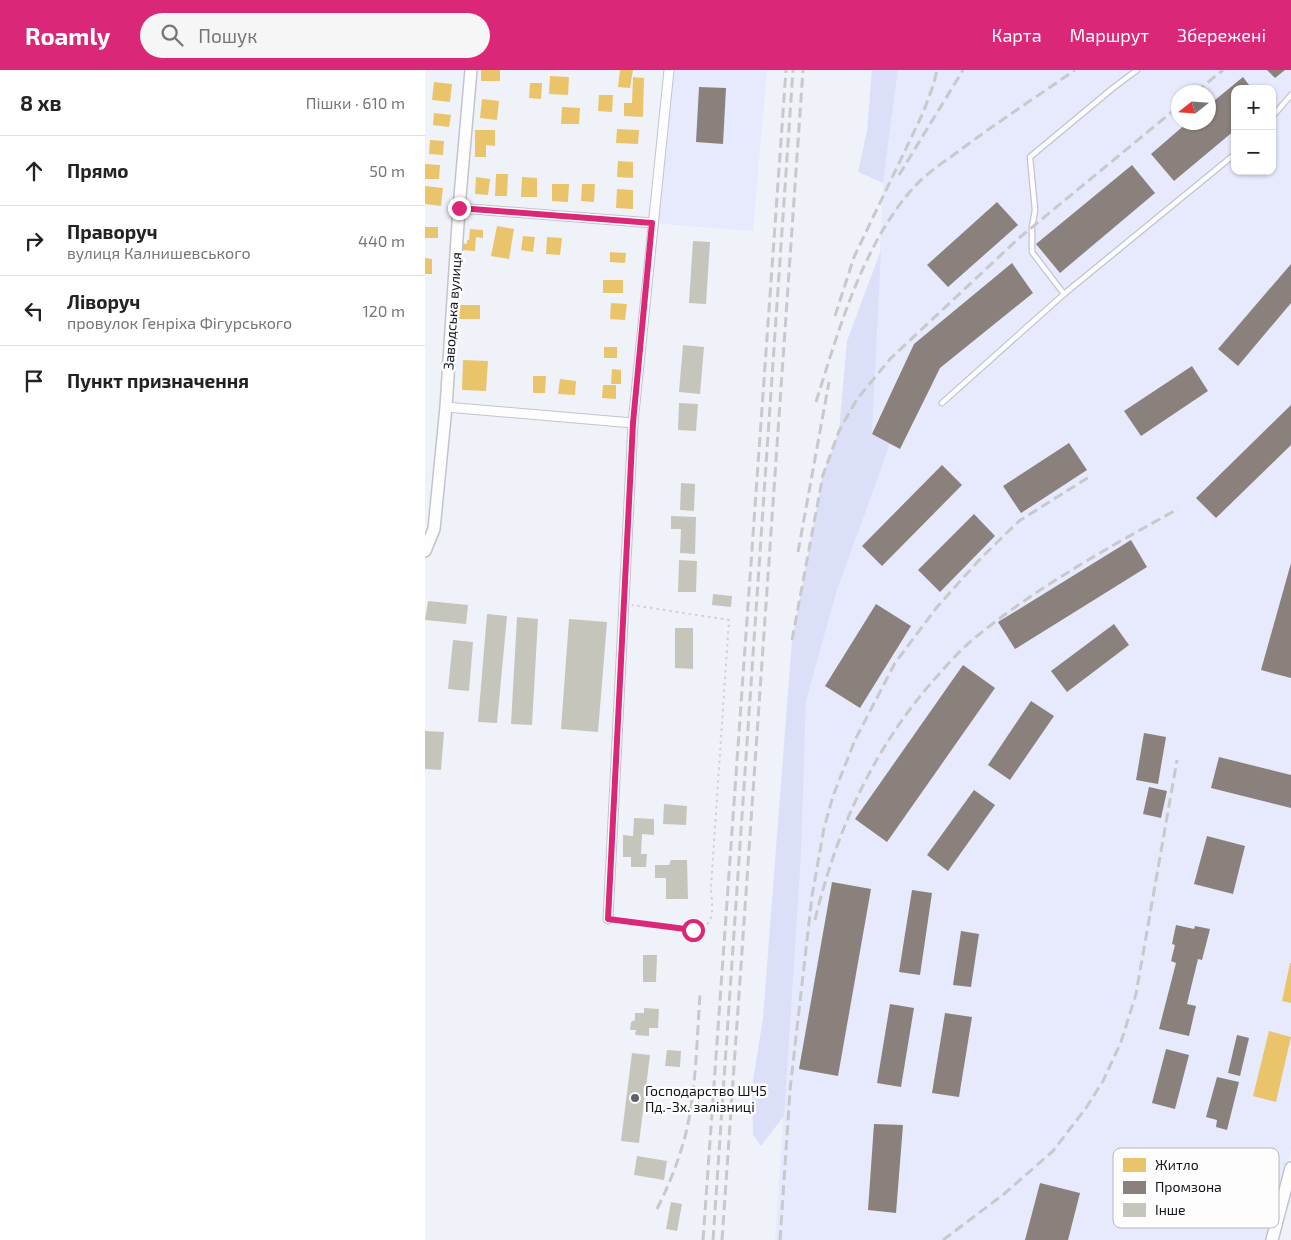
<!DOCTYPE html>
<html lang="uk">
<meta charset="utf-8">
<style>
:root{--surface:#fff;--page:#f6f6f6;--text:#222;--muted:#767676;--line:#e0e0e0;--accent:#db2777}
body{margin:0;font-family:"Exo 2",sans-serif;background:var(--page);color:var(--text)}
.controls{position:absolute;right:15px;top:15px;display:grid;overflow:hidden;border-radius:10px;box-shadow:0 1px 4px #0004}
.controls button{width:45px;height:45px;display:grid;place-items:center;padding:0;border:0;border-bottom:1px solid var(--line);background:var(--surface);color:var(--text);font:25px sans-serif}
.compass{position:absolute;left:746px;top:15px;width:45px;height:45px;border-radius:50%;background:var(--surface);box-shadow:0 1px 4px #0004;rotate:253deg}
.stop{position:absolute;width:15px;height:15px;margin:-11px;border:4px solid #db2777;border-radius:50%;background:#fff}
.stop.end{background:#db2777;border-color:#fff;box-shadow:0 1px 5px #0008}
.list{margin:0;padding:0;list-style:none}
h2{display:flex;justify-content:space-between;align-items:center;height:65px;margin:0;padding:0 20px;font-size:21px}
h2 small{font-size:16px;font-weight:400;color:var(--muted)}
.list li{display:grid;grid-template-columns:32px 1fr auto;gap:15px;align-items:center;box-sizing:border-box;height:70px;padding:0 20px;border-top:1px solid var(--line)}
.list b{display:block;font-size:19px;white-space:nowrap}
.list p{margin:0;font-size:16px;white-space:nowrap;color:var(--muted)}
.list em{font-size:16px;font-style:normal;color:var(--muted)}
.icon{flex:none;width:28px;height:28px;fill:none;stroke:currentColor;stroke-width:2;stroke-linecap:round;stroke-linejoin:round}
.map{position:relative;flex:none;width:866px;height:1170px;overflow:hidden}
header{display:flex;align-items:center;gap:30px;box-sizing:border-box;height:70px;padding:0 25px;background:var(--accent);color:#fff}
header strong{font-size:24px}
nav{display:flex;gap:28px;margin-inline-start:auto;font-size:18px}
.search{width:350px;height:45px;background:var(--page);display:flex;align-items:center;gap:12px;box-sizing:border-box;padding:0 18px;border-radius:28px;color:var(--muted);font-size:19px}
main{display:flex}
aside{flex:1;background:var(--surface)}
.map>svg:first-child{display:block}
.built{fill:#e6eafc;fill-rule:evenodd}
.green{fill:#dbe0f8}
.homes{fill:#e9c46a}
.industry{fill:#8a817c}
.building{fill:#c6c5bb}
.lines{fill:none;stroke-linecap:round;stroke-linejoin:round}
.lane-casing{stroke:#c2c4cd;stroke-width:7}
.street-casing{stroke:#c2c4cd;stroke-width:11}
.secondary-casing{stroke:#c2c4cd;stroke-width:14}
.path{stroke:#d1d1d4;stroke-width:2;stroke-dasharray:2.5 4;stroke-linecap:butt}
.lane{stroke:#fdfdfe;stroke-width:4.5}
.street{stroke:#fdfdfe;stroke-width:9}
.secondary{stroke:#fdfdfe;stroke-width:11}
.rail{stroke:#c8c9cb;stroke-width:3;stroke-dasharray:10 5;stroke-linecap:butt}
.route{stroke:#db2777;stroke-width:6}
.poi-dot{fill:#60626a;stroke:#fdfdfd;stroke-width:2}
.labels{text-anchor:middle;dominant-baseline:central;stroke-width:5;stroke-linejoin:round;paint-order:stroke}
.street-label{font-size:14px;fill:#12141d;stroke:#fdfdfd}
.poi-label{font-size:14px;fill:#12141d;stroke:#fdfdfd;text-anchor:start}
.key{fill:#fdfdfd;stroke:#b6b7ba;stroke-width:1}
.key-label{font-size:14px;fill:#12141d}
</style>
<header>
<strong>Roamly</strong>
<div class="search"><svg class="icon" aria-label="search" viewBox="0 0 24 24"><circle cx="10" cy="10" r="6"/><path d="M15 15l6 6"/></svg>Пошук</div>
<nav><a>Карта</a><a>Маршрут</a><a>Збережені</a></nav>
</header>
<main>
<aside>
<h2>8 хв<small>Пішки · 610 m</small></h2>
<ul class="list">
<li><svg class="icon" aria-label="ahead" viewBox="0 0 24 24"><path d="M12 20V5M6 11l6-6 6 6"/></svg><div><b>Прямо</b></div><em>50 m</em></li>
<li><svg class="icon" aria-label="right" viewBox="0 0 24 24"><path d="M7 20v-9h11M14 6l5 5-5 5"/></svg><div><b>Праворуч</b><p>вулиця Калнишевського</p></div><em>440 m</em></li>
<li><svg class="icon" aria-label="left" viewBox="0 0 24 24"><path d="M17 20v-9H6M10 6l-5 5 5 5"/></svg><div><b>Ліворуч</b><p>провулок Генріха Фігурського</p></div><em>120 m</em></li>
<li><svg class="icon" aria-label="arrive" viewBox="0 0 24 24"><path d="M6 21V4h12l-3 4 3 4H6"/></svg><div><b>Пункт призначення</b></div></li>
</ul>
</aside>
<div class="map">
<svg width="866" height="1170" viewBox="0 0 866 1170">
<rect width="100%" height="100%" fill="#f0f2fa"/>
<!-- built -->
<g class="built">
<polygon points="244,0 342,0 328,161 227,153"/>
<path d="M 473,0 L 866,0 L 866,1079 L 842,1170 L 350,1170 L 376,787 L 381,631 L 412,520 L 447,364 L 458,113 ZM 810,19 L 847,19 L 847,101 L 810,101 ZM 754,22 L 784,22 L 784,52 L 754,52 Z"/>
</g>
<!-- green -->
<g class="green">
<polygon points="447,0 473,0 458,113 433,102 442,61"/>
<polygon points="456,180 447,364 465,374 412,520 381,631 376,787 359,1046 336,1076 328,1065 327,1017 338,948 367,570 398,405 414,361 422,271"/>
</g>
<!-- homes -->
<g class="homes">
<rect x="56" y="0" width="19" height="11"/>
<polygon points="195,0 208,0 205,18 193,17"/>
<polygon points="125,6 144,7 143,25 124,24"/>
<polygon points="208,7 219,8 218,47 199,46 199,33 207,33"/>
<polygon points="9,12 27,14 25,32 7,30"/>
<polygon points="105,13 117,13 116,29 104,28"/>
<polygon points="174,25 188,25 187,42 173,41"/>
<polygon points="57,29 74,31 72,50 55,48"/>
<polygon points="137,37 155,38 154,54 136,54"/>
<polygon points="9,43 26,45 24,57 8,55"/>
<polygon points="192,59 214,60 213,74 191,73"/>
<polygon points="50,60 70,60 70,76 61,75 61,87 50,87"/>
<polygon points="5,70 19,71 18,85 4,84"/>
<polygon points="193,91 208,92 208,108 192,107"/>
<polygon points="0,94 15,95 14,109 0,109"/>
<polygon points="71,104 83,104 82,126 70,126"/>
<polygon points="51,107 65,109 63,125 50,124"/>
<polygon points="97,107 112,108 112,127 96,127"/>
<polygon points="127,114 144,114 143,132 127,131"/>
<polygon points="157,114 170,114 169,132 156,131"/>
<polygon points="0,116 18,118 16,136 0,134"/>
<polygon points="192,119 208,120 208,139 191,138"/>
<polygon points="72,156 89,159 84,189 66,186"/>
<rect x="0" y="157" width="13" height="11"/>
<polygon points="45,159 58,160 58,168 51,167 50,181 36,180 36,173 42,174 42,170 44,170"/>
<polygon points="98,166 110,167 108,182 96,180"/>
<polygon points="122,167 137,168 135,185 121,184"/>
<polygon points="185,182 201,183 200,193 185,192"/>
<polygon points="0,188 7,189 7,204 0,204"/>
<rect x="178" y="210" width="20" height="13"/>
<polygon points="186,233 202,234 200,250 185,249"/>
<rect x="33" y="235" width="22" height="14"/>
<rect x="179" y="277" width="13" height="11"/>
<polygon points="38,290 63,291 61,321 37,320"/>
<polygon points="187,299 196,300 196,314 186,314"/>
<polygon points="108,306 121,306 120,323 108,323"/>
<polygon points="135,309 151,311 150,325 133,324"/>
<polygon points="178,315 191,315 191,329 177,328"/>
<polygon points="865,893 866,893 866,933 857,931"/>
<polygon points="844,961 866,967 851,1032 828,1026"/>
</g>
<!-- industry -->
<g class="industry">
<polygon points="842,0 860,0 850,8"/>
<polygon points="818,7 827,19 810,19 810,60 749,111 726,84 763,52 784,52 784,35"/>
<polygon points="274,17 301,18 298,74 271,72"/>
<polygon points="707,95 730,123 635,203 611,174"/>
<polygon points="572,132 593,155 523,217 502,195"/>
<polygon points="587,193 608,223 515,298 475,379 447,364 489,274"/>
<polygon points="866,194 866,233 813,296 793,279"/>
<polygon points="767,296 783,321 716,366 699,341"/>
<polygon points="866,335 866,375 791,448 771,428"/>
<polygon points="644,373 662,400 596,443 578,416"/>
<polygon points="517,395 537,415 457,496 437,476"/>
<polygon points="549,444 570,466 515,522 493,500"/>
<polygon points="706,470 722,497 590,579 573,552"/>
<polygon points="866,493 866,608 836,600"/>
<polygon points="451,534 486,556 435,638 400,616"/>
<polygon points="689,554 704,575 642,622 626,601"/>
<polygon points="538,595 570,618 462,772 430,749"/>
<polygon points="606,631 629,646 585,710 563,695"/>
<polygon points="719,663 741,667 733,714 711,710"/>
<polygon points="794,687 866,705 866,738 786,718"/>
<polygon points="724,717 742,721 736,748 718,744"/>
<polygon points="549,720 570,735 523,801 502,785"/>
<polygon points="782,766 820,776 808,824 769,814"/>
<polygon points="407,812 446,819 413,1006 374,999"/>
<polygon points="487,820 507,823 495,905 474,902"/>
<polygon points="751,855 769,859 770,856 785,859 777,890 773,889 762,934 771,936 764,966 734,959 751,893 746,891 750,875 747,874"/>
<polygon points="536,861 554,864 546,917 528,915"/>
<polygon points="465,934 489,938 476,1017 452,1013"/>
<polygon points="520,943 547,947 534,1027 507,1023"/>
<polygon points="812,965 824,968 815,1006 803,1003"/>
<polygon points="741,979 764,985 750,1039 727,1033"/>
<polygon points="792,1007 814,1012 802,1060 791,1057 792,1050 781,1047"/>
<polygon points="449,1054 478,1055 471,1143 443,1140"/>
<polygon points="615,1113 655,1123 643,1170 600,1170"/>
</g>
<!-- building -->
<g class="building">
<polygon points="268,171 285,172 281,234 264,233"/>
<polygon points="258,275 279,277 275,324 254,322"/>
<polygon points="254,333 273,334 271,361 253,360"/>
<polygon points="256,413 270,414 269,441 255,440"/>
<polygon points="246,446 271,447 270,484 255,483 256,459 246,459"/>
<polygon points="254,490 272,491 271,522 253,522"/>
<polygon points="288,524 307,526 306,537 287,535"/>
<polygon points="3,531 43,535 41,554 0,550"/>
<polygon points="62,544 82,546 72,653 53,652"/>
<polygon points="92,547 113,549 107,655 86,654"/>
<polygon points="144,549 182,552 173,662 136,659"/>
<polygon points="250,558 268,558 268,599 250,598"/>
<polygon points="28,570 48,572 44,621 23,619"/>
<polygon points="0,661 19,662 16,700 0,699"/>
<polygon points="239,734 262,736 261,755 238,754"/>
<polygon points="209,748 229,749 229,765 217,764 216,784 222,784 221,797 206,797 206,787 198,787 198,765 208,766"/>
<polygon points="246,790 262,790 263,829 241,829 241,808 230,808 230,795 244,795"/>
<polygon points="218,885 232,885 231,912 218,912"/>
<polygon points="219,938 234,939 233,958 224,958 224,966 210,965 211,960 205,960 206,952 210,950 210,943 219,943"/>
<polygon points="242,980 256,981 255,997 240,996"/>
<polygon points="207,983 225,985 214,1073 196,1071"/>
<polygon points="212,1086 242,1091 239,1110 209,1105"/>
<polygon points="246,1132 257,1134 252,1161 241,1159"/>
</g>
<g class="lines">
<defs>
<g id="lane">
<polyline points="847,47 866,25"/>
<polyline points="639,224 607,182 607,157 610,140 605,87 688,18 712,0"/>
<polyline points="517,333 639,224 810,84"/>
</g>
<g id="street">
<polyline points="34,138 227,153"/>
<polyline points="21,337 208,353"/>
<polyline points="183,849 208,353 244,0"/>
</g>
<g id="secondary">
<polyline points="0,481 9,459 21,337 34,138 46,0"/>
<polyline points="847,1170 866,1098"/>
</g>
</defs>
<!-- lane casing -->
<use href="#lane" class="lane-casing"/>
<!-- street casing -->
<use href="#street" class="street-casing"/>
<!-- secondary casing -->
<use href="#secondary" class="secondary-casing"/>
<!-- path -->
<path class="path" d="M 193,850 L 268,860 C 271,859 277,858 280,856 C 291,849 286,828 286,817 L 304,550 L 207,535"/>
<!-- lane -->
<use href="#lane" class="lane"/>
<!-- street -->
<use href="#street" class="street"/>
<!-- secondary -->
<use href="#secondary" class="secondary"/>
<!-- rail -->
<g class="rail">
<polyline points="771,22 798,0"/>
<polyline points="474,105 538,0"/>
<polyline points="410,246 429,187 498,43 509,13 512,0"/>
<path d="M 391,332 C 414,259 438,173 490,116 C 504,101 522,90 538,78 C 574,51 613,26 650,0"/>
<polyline points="373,482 404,312"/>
<polyline points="367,570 398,405 414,361 432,329 465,289 594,168 754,36"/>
<path d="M 390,850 C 411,762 447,681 507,612 C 521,596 536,579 552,566 C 614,516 684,477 753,439"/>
<path d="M 232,1139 C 244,1115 254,1090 261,1063 C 271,1021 272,968 275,924"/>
<polyline points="278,1170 361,0"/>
<polyline points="288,1170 368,0"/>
<polyline points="297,1170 378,0"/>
<polyline points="355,1170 365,1020 387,826 399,758 408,726 430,670 470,593 512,537 556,488 594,451 664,407"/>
<polyline points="518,1170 579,1124 628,1081 661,1038 678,1011 696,972 711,924 752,690"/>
</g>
</g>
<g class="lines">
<!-- route -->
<polyline class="route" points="34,138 227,153 208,353 183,849 268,860"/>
</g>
<!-- markers -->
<circle class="poi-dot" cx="210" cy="1028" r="5"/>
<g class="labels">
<!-- street labels -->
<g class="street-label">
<text transform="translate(27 241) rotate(-86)">Заводська вулиця</text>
</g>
<!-- poi labels -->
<g class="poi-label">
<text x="220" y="1020">Господарство ШЧ5<tspan x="220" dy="16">Пд.-Зх. залізниці</tspan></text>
</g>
</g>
<!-- legend -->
<rect x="688" y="1078" width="166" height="80" rx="8" class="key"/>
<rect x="698" y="1088" width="23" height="14" fill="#e9c46a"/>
<rect x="698" y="1111" width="23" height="13" fill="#8a817c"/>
<rect x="698" y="1133" width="23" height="14" fill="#c6c5bb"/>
<g class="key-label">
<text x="730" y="1100">Житло</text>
<text x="730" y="1122">Промзона</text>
<text x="730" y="1145">Інше</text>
</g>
</svg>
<div class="controls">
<button>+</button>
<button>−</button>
</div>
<svg class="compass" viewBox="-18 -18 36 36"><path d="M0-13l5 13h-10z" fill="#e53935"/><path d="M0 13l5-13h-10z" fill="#767676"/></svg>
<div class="stop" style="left:268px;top:860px"></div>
<div class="stop end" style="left:34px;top:138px"></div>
</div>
</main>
